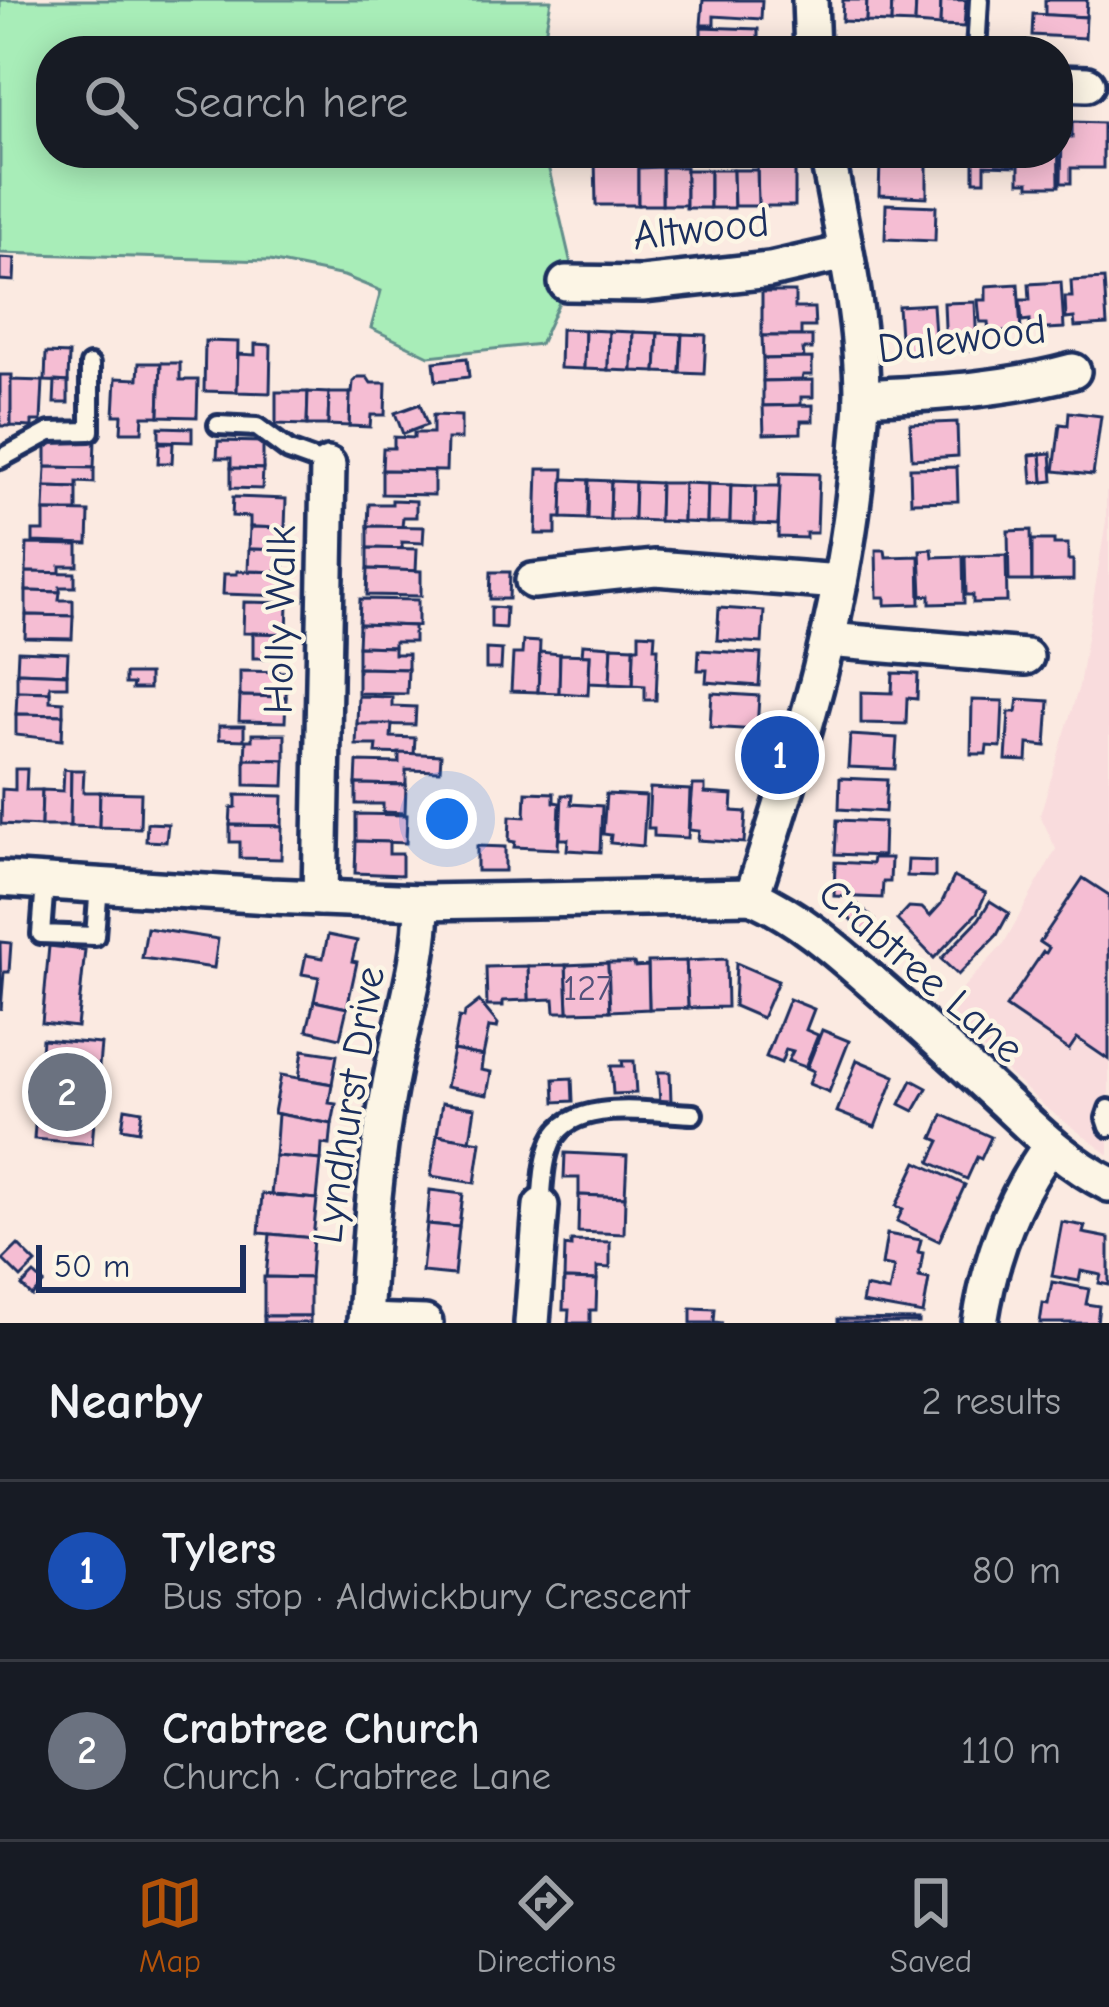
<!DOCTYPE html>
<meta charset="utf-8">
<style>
:root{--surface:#171b24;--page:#20242c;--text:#f1f3f6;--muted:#9ea1a6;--line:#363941;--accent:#b45309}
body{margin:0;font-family:"Comic Neue",sans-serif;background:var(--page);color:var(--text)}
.scale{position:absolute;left:36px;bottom:30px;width:210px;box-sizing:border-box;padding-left:12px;border:6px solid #1b2f5e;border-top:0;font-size:33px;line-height:42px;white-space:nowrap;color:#1b2f5e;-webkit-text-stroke:9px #fcf5e5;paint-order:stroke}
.you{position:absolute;left:447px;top:819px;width:42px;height:42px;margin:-30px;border:9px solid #fff;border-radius:50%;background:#1a73e8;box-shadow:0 0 0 18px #1a73e833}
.badge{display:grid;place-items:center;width:78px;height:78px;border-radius:50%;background:var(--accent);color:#fff;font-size:39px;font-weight:700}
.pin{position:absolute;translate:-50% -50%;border:6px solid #fff;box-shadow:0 3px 12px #0006}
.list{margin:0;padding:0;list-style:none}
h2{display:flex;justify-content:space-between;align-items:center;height:156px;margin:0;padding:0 48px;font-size:51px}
h2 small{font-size:39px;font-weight:400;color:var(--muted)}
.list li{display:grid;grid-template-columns:78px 1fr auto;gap:36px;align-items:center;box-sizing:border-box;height:180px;padding:0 48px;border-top:3px solid var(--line)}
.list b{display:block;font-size:45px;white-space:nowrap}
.list p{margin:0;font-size:39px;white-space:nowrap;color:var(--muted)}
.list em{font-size:39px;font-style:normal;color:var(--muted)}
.icon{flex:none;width:66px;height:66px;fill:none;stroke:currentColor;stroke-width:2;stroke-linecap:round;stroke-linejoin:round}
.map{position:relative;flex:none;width:1109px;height:1323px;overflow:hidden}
.search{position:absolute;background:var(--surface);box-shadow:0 6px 30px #0003;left:36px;right:36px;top:36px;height:132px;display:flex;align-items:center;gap:30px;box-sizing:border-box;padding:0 42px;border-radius:48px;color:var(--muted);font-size:45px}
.sheet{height:516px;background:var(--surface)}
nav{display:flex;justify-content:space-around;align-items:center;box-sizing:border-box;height:168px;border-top:3px solid var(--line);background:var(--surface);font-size:33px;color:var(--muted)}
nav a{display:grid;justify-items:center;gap:6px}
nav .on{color:var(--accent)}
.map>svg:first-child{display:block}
.built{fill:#f9dcdd}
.green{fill:#a8edb8;stroke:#628e8b;stroke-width:3}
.building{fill:#f5bdd3;stroke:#1b2f5e;stroke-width:3}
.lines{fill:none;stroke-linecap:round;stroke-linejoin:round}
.service-casing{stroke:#1b2f5e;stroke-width:26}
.minor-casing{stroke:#1b2f5e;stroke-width:42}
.service{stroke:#fcf5e5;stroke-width:16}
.minor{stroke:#fcf5e5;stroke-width:33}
.labels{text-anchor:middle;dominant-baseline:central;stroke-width:9;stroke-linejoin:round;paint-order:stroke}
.number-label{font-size:36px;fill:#52527b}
.street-label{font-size:42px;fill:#1b2f5e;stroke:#fcf5e5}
</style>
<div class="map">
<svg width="1109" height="1323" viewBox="0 0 1109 1323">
<rect width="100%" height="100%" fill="#fbeae1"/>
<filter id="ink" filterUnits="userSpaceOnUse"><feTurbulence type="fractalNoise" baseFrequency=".00833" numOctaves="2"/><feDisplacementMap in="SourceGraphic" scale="24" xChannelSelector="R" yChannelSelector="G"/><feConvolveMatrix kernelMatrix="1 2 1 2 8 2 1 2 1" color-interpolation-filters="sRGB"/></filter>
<g filter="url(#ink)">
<!-- built -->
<polygon class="built" points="1106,492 1109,492 1109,1155 1044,1106 941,1011 1003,945 1056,849 1040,815 1079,686 1106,521"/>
<!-- green -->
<polygon class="green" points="0,0 551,0 542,51 51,51 51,153 545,153 571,264 560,300 540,344 429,356 371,328 381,291 344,276 270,261 0,253"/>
<!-- building -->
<g class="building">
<polygon points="703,0 762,0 761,19 714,16 714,25 701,25"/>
<polygon points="843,0 867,0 866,22 842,21"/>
<polygon points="867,0 892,0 891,23 866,22"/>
<polygon points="892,0 916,0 915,24 891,23"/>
<polygon points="916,0 941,0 940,26 915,24"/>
<polygon points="941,0 966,0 964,27 940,26"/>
<polygon points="1045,0 1087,0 1086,17 1045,15"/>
<polygon points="1033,14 1086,17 1085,38 1032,35"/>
<polygon points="701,27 758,29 758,51 696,51 696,40 701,41"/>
<polygon points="1058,122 1059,186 1029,186 1029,182 1019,182 1019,153 1058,153"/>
<polygon points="1072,122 1103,123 1103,168 1071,168 1071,183 1061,183 1062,137 1072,137"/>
<polygon points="974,153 1016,153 1016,166 985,165 985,181 974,181"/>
<polygon points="595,157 638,157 638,205 596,205"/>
<polygon points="880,162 927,163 927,197 879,195"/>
<polygon points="757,163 795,163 795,206 758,206"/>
<rect x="662" y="167" width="24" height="38"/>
<polygon points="662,167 662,205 638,205 638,168"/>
<rect x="686" y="170" width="24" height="38"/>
<polygon points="710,170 733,170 734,208 710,208"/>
<polygon points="733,170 757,170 758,206 734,206"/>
<polygon points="886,204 936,206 935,241 885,239"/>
<polygon points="0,258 15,259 14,281 0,280"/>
<polygon points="1104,279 1107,325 1075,327 1074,318 1066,319 1065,297 1072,297 1071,281"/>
<polygon points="1061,282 1064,328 1030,330 1030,320 1022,321 1020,300 1030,300 1029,284"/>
<polygon points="1018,284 1021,331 989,333 988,322 980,322 978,300 986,300 986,286"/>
<polygon points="762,292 795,292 795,308 814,308 815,327 801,327 801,336 762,336"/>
<polygon points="975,302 977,350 946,351 944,303"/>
<polygon points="933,304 936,351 901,353 898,306"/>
<polygon points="561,329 585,330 584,369 560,368"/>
<polygon points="585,330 609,331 608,370 584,369"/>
<polygon points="609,331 633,332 632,371 608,370"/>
<polygon points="633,332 658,333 656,372 632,371"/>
<polygon points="658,333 682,334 680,373 656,372"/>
<polygon points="682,334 706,335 704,374 680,373"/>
<polygon points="762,336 812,336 812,349 803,349 804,358 763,359"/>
<polygon points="205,341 238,342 237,392 204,391"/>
<polygon points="255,344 271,345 270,393 237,392 238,354 255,355"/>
<polygon points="46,353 69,354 68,382 45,381"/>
<polygon points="467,358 469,377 436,381 434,362"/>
<polygon points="812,358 812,375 803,375 802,380 763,381 763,359"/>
<polygon points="139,363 161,363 159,416 143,416 142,432 121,432 122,415 114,415 116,378 138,379"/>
<polygon points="161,363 180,363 180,380 198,380 197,417 159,416"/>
<polygon points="0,375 12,375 11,426 0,426"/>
<polygon points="358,377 367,377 371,383 386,383 385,415 371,415 370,427 349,426 350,393 352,393 353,382"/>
<polygon points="11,380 43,381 41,421 32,421 32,427 11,426"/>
<polygon points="813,380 813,397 801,397 801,405 763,406 763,381"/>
<polygon points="55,381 68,382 68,403 54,403"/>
<polygon points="276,392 308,392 307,425 276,424"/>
<polygon points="308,392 329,393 328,425 307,425"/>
<polygon points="329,393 350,393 349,426 328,425"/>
<polygon points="420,404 427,425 403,434 395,413"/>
<polygon points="813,405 813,421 801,421 801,433 764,434 763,406"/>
<polygon points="1069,412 1101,416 1093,475 1054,471 1060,424 1068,425"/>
<polygon points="433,415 461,416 461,439 447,439 446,471 382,470 383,448 394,448 394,437 414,438 414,433 433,433"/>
<polygon points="957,422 958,456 912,459 910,424"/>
<polygon points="159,427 192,428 192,442 159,441"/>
<polygon points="46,438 95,439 94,468 46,467"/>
<polygon points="218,441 263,442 263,469 231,468 231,458 217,458"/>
<polygon points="159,443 173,443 172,463 158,463"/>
<polygon points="1051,453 1053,481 1043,482 1041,454"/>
<polygon points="1041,454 1043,482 1032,483 1030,455"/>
<polygon points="46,467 94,468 94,483 77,482 77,488 45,487"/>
<polygon points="957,467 958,501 911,502 910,468"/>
<polygon points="231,468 263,469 262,489 231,488"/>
<polygon points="538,469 564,469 562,518 556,518 556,534 536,534"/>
<polygon points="382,470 434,471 434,495 382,494"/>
<polygon points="780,473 819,474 817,533 806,533 806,538 778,537"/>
<polygon points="563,479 589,480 588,519 562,518"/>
<polygon points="589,480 611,481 610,520 588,519"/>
<polygon points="611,481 635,482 634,520 610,520"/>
<polygon points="635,482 660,483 659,521 634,520"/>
<polygon points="660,483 684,483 683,522 659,521"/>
<polygon points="684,483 708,484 707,523 683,522"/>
<polygon points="708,484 731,485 730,523 707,523"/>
<polygon points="731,485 756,486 755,524 730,523"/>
<polygon points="756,486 780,486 778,525 755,524"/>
<polygon points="45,487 77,488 77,511 44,511"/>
<polygon points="233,497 286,499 285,528 250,527 250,517 232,516"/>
<polygon points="392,500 416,501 416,517 403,517 402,527 368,526 369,504 392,504"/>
<polygon points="44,511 89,512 88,544 33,542 33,531 44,531"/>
<polygon points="368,526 424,527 423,543 402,542 402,549 368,548"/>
<polygon points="250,527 285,528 285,550 249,549"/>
<polygon points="1031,530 1032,581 1009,581 1008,531"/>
<polygon points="1032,540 1054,540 1054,544 1068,544 1068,560 1073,560 1073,580 1032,581"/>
<polygon points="27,544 78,545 78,566 60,566 60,573 26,572"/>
<polygon points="368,548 417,549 416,571 368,569"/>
<polygon points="249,549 285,550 284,572 248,571"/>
<polygon points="932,549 933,557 963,556 964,603 930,604 930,595 922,596 920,550"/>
<polygon points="876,550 885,550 886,557 919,556 920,604 885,605 885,597 877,597"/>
<polygon points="1006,555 1007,602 973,603 973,595 966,595 965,556"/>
<polygon points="368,569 421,571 421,596 367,595"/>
<polygon points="237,571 284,572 284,596 223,594 224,574 237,574"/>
<polygon points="26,572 75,573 75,587 60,587 60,592 26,591"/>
<polygon points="491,572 510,572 509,599 490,599"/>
<polygon points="26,591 60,592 59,600 73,600 73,616 26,615"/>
<polygon points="360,599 418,600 418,626 359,624"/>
<polygon points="244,602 288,603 287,634 243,633"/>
<polygon points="491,607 506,608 505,628 491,627"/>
<polygon points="719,608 764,611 762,643 717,640"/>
<polygon points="26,615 73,616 72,639 25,638"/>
<polygon points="359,624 414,626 414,642 394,642 394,647 358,646"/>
<polygon points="253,633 287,634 286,658 253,658"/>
<polygon points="639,633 655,634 654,648 658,648 656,700 645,700 645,686 633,685 634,647 639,647"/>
<polygon points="523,641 540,642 538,692 511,691 513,654 522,654"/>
<polygon points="583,644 612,646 610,684 589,683 590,655 582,655"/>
<polygon points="358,646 394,647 394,654 408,654 408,669 358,668"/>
<polygon points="612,646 634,647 633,685 610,684"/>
<polygon points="486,649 502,650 501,669 486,669"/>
<polygon points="699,650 761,654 759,686 706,682 707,670 698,670"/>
<polygon points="18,651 68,653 67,674 17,672"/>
<polygon points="540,652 560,654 559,693 538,692"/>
<polygon points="560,654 590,655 588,695 559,693"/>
<polygon points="358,668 408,669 407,694 358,693"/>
<polygon points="240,671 287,672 286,697 240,696"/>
<polygon points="17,672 67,674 67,686 50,686 50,692 17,691"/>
<polygon points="893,673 918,674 917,699 907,698 906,724 861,723 861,692 892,693"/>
<polygon points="125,674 149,674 149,689 132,689 133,684 125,684"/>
<polygon points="17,691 50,692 50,701 63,702 63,715 16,714"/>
<polygon points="712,693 759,696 757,730 710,727"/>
<polygon points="240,696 286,697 285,722 239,721"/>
<polygon points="358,696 392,697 392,706 416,707 415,725 357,724"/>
<polygon points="1018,699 1049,701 1046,746 1028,744 1027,761 1006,760 1009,712 1016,712"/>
<polygon points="972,700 1003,701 1001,747 987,746 986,754 971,754"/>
<polygon points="16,714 63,715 62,740 16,735"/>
<polygon points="357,724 392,724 391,737 415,738 414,754 376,753 377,745 356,745"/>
<polygon points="219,726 244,726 244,740 219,739"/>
<polygon points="252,734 285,734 285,760 245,759 246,740 252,740"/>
<polygon points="850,735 897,738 895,769 848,767"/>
<polygon points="399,753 441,755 440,771 406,770 406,785 356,784 357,762 399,763"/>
<polygon points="245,759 285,760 284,786 245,785"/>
<polygon points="15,769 27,769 26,790 42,790 41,826 1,824 2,789 15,790"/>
<polygon points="64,769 71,770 70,826 41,826 42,790 63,791"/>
<polygon points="71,770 84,770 83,792 100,792 99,827 70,826"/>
<polygon points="840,778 887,780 885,812 839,809"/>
<polygon points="356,784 406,785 405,813 383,812 383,804 356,804"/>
<polygon points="693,785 705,785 705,793 733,795 732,811 746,812 744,843 698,840 699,831 689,830"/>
<polygon points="650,788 690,790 688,838 654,836 654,828 648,828"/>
<polygon points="100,792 141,793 140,828 99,827"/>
<polygon points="526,792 554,793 554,802 560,803 558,849 514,847 515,842 509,841 510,816 525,817"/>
<polygon points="606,794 646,796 643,846 610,843 611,835 603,834"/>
<polygon points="236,795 283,796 282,826 230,825 231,808 236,807"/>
<polygon points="562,795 572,795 571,804 602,806 600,852 567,850 568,839 560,839"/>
<polygon points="356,814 407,815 406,843 356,841"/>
<polygon points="837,820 884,822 883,856 835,854"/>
<polygon points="147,823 168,824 166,842 146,841"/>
<polygon points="230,825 282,826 281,859 240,858 240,842 230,842"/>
<polygon points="356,841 389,842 389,854 402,854 402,875 355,873"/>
<polygon points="477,846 505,847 505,871 477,871"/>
<polygon points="873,858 891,858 890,882 883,882 882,898 834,896 835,862 872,864"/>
<polygon points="908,860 935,861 935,877 907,876"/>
<polygon points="954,877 986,893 977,913 934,958 897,920 909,907 922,908 930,916 941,904"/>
<polygon points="1083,878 1109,895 1109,1060 1077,1038 1069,1050 1006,1007 1043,952 1046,953 1049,948 1040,942"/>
<polygon points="990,901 1009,913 997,935 958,975 941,959 979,919"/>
<polygon points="855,902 875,920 864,932 845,914"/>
<polygon points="147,928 218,939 214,968 142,958"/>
<polygon points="328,935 357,941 352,961 357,962 347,1008 314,1001 319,977 302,974 306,955 323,958"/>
<polygon points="0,942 11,943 9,972 4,972 1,1010"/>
<polygon points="49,946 85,950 77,1027 42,1023"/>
<polygon points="726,959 727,1007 688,1008 686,961"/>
<polygon points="686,961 688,1008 649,1009 648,962"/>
<polygon points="608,963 610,1011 568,1012 566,965"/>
<polygon points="608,963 634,963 635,967 648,966 649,1009 610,1011"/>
<polygon points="736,963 778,981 762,1018 734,1006"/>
<polygon points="566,965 568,1012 555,1012 554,999 529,1000 528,966"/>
<polygon points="528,966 529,1000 503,1001 503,1006 487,1006 486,967"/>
<polygon points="789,999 814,1009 806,1030 818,1035 805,1067 788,1061 793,1051 786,1049 781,1063 766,1057"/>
<polygon points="314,1001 347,1008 340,1038 307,1030"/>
<polygon points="479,1001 498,1024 497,1028 489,1027 483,1056 453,1050 459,1017 464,1018 465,1012"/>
<polygon points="822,1030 849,1041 829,1092 809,1084 814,1071 807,1068"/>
<polygon points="42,1039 101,1044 92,1144 34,1139"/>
<polygon points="303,1050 337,1055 332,1084 299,1078"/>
<polygon points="453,1050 483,1056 481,1070 491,1072 487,1095 446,1087"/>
<polygon points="857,1060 895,1076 875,1127 837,1112"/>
<polygon points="622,1061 634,1061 636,1093 613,1094 611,1066 623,1066"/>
<polygon points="658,1072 670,1072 671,1102 660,1103"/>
<polygon points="281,1075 332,1084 329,1103 336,1104 332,1124 274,1113"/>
<polygon points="572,1078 573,1101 555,1102 554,1079"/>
<polygon points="912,1080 927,1088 914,1111 900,1104"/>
<polygon points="442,1103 475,1108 470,1141 437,1135"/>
<polygon points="125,1108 142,1111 139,1131 122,1128"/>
<polygon points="278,1114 332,1124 330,1145 322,1144 321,1160 275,1156"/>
<polygon points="943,1115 991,1137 981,1159 977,1157 967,1179 930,1162 940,1141 933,1138"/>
<polygon points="437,1135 481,1142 475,1183 431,1176"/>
<polygon points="565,1153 627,1156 625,1197 579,1195 579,1178 564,1178"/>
<polygon points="275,1156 321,1160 317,1199 271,1195"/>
<polygon points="917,1162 965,1185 939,1241 897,1221 903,1209 896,1206"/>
<polygon points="430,1190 463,1194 459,1227 427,1224"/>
<polygon points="262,1194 317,1199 313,1238 259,1233"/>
<polygon points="579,1195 625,1197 624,1234 578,1232"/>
<polygon points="1062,1222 1085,1226 1083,1233 1109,1238 1109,1285 1099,1283 1101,1275 1081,1271 1079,1281 1052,1276"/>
<polygon points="427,1224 459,1227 454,1275 422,1272"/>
<polygon points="270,1234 313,1238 310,1278 266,1277"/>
<polygon points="887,1234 921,1240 918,1252 923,1253 919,1277 929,1279 923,1314 862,1303 865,1287 889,1292 894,1267 882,1265"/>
<polygon points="571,1241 610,1242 610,1268 597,1267 597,1280 564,1279 565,1246 571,1247"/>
<polygon points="18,1245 36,1263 21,1278 3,1260"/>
<polygon points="34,1274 44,1283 32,1296 22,1286"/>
<polygon points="264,1277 310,1278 310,1316 264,1316"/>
<polygon points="564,1279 597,1280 596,1310 590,1310 590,1323 568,1323 569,1310 563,1310"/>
<polygon points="1052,1282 1089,1289 1086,1304 1099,1306 1097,1323 1040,1323 1043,1303 1048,1304"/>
<polygon points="691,1308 715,1309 714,1322 723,1323 691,1323"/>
<rect x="264" y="1316" width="46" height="7"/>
<polygon points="838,1319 919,1320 919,1323 838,1323"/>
</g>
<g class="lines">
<defs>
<g id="service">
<polyline points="976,51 979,0"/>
<polyline points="218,425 257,427 289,451 328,465"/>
<polyline points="0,459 50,432 90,431 90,365"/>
<polyline points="45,882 41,934 95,936 99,885"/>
<polyline points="1109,1109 1106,1118 1109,1127"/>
<path d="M 541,1206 C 543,1185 543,1161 552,1141 C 572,1097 653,1113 693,1114"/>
</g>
<g id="minor">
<polyline points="810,0 812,51"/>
<polyline points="1058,83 1087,84"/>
<polyline points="566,283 642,284 770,270 845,253"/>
<path d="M 862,397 C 934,393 1004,390 1073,371"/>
<polyline points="533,581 655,568 840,582"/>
<polyline points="828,640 1026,657"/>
<path d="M 0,879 L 270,896 L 422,902 L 752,896 C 801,919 831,946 871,981 C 915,1019 958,1059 1001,1099 C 1035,1131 1067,1163 1109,1184"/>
<path d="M 752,896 C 800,751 846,605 858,452 C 859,434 862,415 862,397 C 862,316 842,233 827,153"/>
<polyline points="320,898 328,465"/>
<polyline points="365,1321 425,1323"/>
<path d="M 365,1323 C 369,1243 375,1162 390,1084 C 401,1023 422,963 422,902"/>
<polyline points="532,1323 541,1206"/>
<path d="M 980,1323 C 990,1259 1012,1197 1051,1145"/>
</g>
</defs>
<!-- service casing -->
<use href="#service" class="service-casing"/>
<!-- minor casing -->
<use href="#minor" class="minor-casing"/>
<!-- service -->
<use href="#service" class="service"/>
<!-- minor -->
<use href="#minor" class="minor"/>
</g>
</g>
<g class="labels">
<!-- number labels -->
<g class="number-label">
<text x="588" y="988">127</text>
</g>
<!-- street labels -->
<g class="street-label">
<text transform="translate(701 229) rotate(-6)">Altwood</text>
<text transform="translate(962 339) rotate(-7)">Dalewood</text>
<text transform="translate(280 620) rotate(-89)">Holly Walk</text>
<text transform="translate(921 971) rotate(41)">Crabtree Lane</text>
<text transform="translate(349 1105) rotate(-81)">Lyndhurst Drive</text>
</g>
</g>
</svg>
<div class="scale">50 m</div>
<div class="you"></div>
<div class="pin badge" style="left:780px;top:755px;background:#1a4fb4">1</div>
<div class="pin badge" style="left:67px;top:1092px;background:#6b7280">2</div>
<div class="search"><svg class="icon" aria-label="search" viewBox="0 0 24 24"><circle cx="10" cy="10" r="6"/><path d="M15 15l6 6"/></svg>Search here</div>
</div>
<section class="sheet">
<h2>Nearby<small>2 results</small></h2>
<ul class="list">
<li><span class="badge" style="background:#1a4fb4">1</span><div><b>Tylers</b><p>Bus stop · Aldwickbury Crescent</p></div><em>80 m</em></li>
<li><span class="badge" style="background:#6b7280">2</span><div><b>Crabtree Church</b><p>Church · Crabtree Lane</p></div><em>110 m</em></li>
</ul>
</section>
<nav>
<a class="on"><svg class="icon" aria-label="map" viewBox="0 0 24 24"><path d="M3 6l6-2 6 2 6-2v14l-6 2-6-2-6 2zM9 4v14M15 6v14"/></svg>Map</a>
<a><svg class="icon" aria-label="directions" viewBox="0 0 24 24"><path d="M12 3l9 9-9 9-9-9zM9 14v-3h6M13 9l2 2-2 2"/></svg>Directions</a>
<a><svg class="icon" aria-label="saved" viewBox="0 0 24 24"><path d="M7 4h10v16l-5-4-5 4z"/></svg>Saved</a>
</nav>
